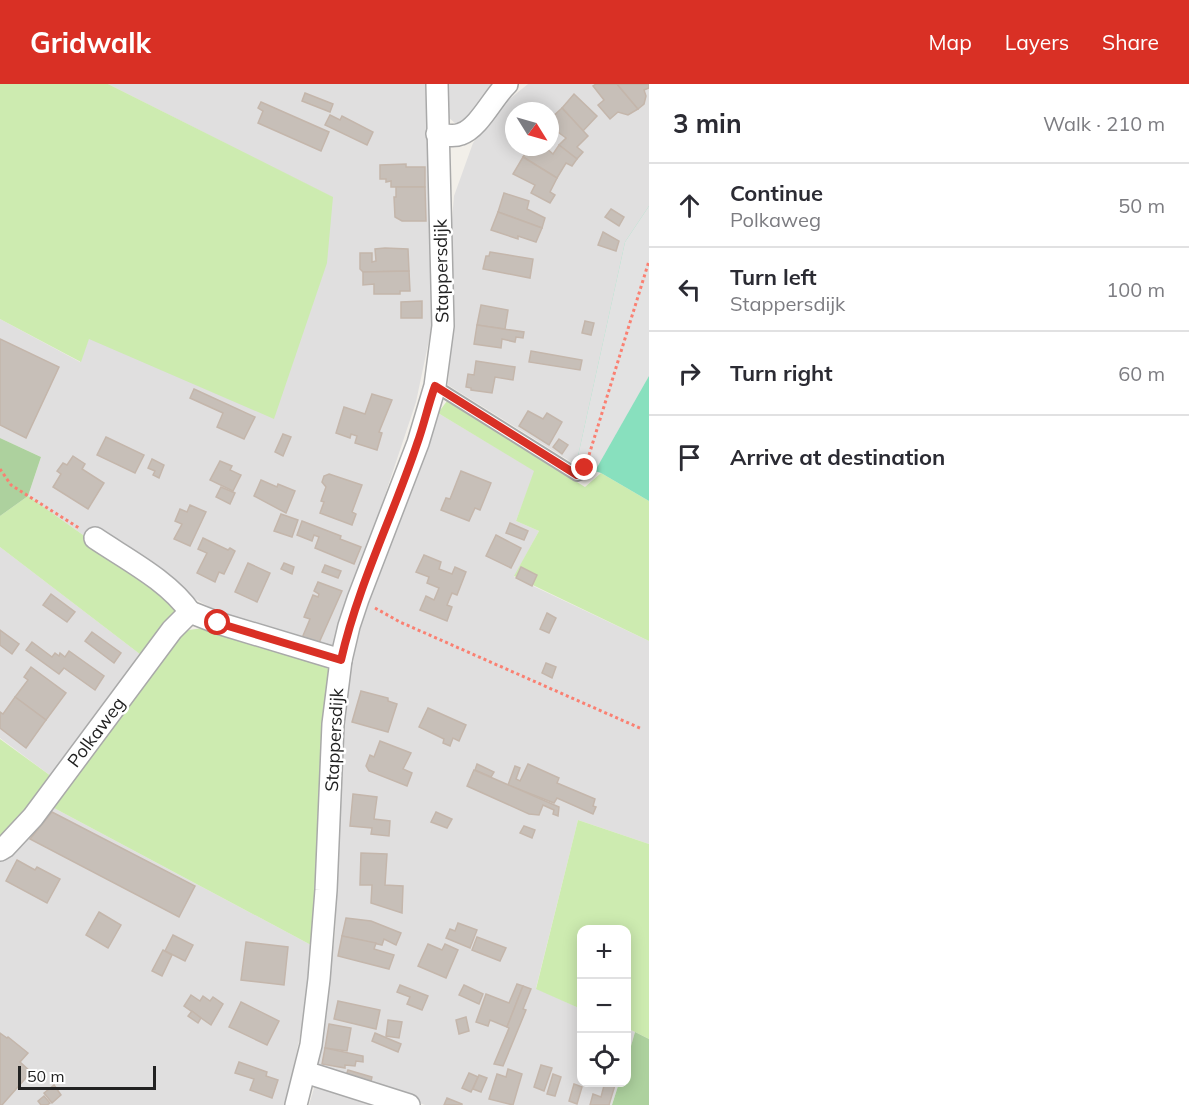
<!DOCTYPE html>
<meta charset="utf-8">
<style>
:root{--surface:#fff;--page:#f7f7f7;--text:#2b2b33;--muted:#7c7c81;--line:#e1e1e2;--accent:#d93025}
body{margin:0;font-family:Mulish,sans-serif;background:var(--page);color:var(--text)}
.controls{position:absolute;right:18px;bottom:18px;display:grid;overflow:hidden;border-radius:12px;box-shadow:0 3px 15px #0003}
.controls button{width:54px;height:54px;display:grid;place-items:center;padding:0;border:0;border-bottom:2px solid var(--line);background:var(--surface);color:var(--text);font:30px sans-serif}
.compass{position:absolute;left:505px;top:18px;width:54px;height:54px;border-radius:50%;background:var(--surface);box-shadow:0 3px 15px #0003;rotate:127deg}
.scale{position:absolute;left:18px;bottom:15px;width:138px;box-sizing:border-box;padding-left:6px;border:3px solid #222;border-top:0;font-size:16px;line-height:21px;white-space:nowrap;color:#222;-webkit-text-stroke:4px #fff;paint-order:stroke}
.stop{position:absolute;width:18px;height:18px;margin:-14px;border:4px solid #d93025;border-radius:50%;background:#fff}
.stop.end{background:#d93025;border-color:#fff;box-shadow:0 2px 6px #0008}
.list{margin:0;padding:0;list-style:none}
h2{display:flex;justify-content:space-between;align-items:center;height:78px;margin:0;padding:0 24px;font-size:26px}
h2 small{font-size:20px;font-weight:400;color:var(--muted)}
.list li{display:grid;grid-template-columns:39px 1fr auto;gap:18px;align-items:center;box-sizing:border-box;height:84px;padding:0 24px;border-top:2px solid var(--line)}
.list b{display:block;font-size:22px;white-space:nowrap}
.list p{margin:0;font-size:20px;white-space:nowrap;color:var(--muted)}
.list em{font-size:20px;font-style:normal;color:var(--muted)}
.icon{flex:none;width:33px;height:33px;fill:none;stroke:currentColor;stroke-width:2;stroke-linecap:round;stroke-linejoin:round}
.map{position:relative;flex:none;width:649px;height:1021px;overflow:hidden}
header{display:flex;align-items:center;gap:36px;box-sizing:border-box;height:84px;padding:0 30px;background:var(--accent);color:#fff}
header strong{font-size:28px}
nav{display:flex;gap:33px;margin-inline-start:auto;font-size:21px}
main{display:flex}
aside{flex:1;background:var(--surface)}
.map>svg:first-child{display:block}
.residential{fill:#e0dfdf;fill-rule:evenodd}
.grass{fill:#cdebb0}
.forest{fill:#add19e}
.pitch{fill:#88e0be}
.parking{fill:#e2e2e2}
.building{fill:#c7bfb8;stroke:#c4b6ab;stroke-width:1.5}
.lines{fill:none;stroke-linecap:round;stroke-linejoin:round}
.service-casing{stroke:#a9a9a9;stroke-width:14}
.minor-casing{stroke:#a9a9a9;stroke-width:24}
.path{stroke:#fa8072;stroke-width:3;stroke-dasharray:3 3;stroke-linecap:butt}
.service{stroke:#fff;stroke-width:10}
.minor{stroke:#fff;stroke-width:21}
.route{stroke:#d93025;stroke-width:8}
.labels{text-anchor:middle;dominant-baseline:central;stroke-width:5;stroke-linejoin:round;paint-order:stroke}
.street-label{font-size:18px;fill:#222;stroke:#fff}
</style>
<header>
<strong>Gridwalk</strong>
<nav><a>Map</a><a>Layers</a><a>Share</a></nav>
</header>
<main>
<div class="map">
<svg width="649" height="1021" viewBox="0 0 649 1021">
<rect width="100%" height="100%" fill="#f2efe9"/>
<!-- residential -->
<g class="residential">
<polygon points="108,0 429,0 433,237 416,318 335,561 329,567 222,530 93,458 28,412 41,373 0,354 0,235 80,278 89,254 274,334 332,113"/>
<polygon points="446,0 495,0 469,31 457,41 446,31"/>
<path d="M 528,0 L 649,0 L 649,122 L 625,158 L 576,381 L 448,301 L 452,240 L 450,159 L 454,112 L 473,59 L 507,17 ZM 514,27 L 550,27 L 550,63 L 514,63 Z"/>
<polygon points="438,329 535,387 516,437 539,447 514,493 649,557 649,760 578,736 536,904 581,925 582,998 619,999 612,1021 425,1021 319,987 317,978 335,850 343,643 352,573 366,526"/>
<polygon points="0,463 145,574 55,695 0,654"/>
<polygon points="54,724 311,861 304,932 286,1021 0,1021 0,775 10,771 23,761"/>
<polygon points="627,944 635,948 627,976"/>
<polygon points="315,1001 389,1021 309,1021"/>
</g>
<!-- grass -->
<g class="grass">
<polygon points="0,0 108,0 333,113 327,179 274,335 89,255 81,278 0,235"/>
<polygon points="447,317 585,403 601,389 649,417 649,557 514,492 539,447 516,437 534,387 438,329"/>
<polygon points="28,412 172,514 179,527 145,574 0,463 0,432"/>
<polygon points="203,544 323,582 330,586 318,800 311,861 54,724 177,554 189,546"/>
<polygon points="0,655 55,695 0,756"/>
<polygon points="578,736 649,760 649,955 627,944 626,846 582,846 581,925 536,905"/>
</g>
<!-- forest -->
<g class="forest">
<polygon points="0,354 41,373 28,412 0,432"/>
<polygon points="635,948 649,955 649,1021 612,1021 619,999 626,998 627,976"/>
</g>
<!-- pitch -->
<polygon class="pitch" points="649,122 649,417 601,389 576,381 625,158"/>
<!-- parking -->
<polygon class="parking" points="649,122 649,292 595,387 576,381 625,158"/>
<!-- building -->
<g class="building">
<polygon points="596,0 617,0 638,25 628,31 618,28 610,35 598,21 604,16 593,2"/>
<polygon points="617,0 649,0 649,4 644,6 646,12 644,20 638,25"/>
<polygon points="305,9 333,20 330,28 302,17"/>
<polygon points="574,10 597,32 583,47 562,24"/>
<polygon points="261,18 329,48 321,67 258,39 263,27 258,24"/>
<polygon points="562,24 588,52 577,63 583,68 577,75 559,61 566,54 550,42 550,35"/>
<polygon points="330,31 340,36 342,32 373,48 367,61 325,41"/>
<polygon points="559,61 577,75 572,82 566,79 557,94 523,73 529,63 545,63 553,70"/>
<polygon points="523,73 557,94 550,108 555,111 550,119 531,109 535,101 513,90"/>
<polygon points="406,80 406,83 425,83 425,103 391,103 391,97 386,98 386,95 380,95 380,81"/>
<polygon points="396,103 425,103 426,137 402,137 395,133 394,113 396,113"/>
<polygon points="504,109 529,117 527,125 545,134 542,144 498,128"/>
<polygon points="611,125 624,133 619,142 605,133"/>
<polygon points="498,128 542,144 536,158 518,152 518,155 491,146"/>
<polygon points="603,148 619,157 616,167 598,161"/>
<polygon points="385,164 408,165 409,187 363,188 360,185 360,169 372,169 372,178 376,177 375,165"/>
<polygon points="490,168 533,175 530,194 483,185 486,172 489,172"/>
<polygon points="409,187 410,207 400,207 400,210 374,210 374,200 363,201 363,188"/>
<polygon points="422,217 422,234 401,234 401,218"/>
<polygon points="481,221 508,226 505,245 477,241"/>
<polygon points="585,237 594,239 591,251 582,249"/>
<polygon points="477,241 524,248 523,254 516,253 515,258 502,255 501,264 474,260"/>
<polygon points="0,255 59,283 26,354 0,341"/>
<polygon points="531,267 582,276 580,286 529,278"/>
<polygon points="476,277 515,283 513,296 495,293 492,309 471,306 471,304 466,303 468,290 474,291"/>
<polygon points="194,305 255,333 244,355 217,343 223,329 190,314"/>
<polygon points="372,310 392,316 379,348 382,349 377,366 355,359 357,352 351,350 350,354 336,349 344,323 365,330"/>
<polygon points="528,327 543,335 547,329 562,338 549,361 519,342"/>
<polygon points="283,350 291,353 283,372 275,368"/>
<polygon points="106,353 144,371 135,389 97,371"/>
<polygon points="559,355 568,361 562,370 553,363"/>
<polygon points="73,372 85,380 82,385 104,399 88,425 53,403 61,390 57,387 63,379 67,381"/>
<polygon points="152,375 164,381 159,394 153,391 155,387 148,384"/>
<polygon points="220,377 232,382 230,386 241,391 233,407 210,396"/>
<polygon points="461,387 491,399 480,426 475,424 469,437 441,426 446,414 450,415"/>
<polygon points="329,390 362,401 352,428 356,430 352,441 320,429 324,418 321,417 326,403 322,398 324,392"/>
<polygon points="261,396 277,403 278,400 295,407 286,429 254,412"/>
<polygon points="221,403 235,409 230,420 216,413"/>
<polygon points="190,421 206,428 190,462 174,455 182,440 175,437 180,425 187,428"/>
<polygon points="281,430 298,436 292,453 274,447"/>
<polygon points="302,437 341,452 340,455 361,463 354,480 315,464 319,453 314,451 312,457 297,451"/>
<polygon points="510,439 528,447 524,456 506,449"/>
<polygon points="496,451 521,464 511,484 486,472"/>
<polygon points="203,454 228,466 230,464 235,467 224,490 219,488 215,498 197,489 207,469 198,465"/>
<polygon points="424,471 441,478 439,485 452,490 455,483 466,488 457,511 452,509 447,521 452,523 447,537 420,526 426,512 434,516 439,504 427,499 429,493 416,488"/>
<polygon points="248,479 270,489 257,518 235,508"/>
<polygon points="284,479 294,483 292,490 281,485"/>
<polygon points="325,481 341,487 338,494 322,488"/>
<polygon points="521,483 537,491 532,502 516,494"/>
<polygon points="318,498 342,507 318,561 302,554 310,535 304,533 313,511 318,513 319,510 314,507"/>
<polygon points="51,510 75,528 67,538 43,521"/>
<polygon points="547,529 556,534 549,549 540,545"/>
<polygon points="0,546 19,560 12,570 0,561"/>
<polygon points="92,548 121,569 114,579 85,557"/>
<polygon points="32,558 52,573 55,569 59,572 60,569 65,573 69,567 104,592 95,606 64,584 59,590 26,566"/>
<polygon points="546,579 556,583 552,594 542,589"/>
<polygon points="31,583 66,609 46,636 15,613 28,596 24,593"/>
<polygon points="361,607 388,614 388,617 397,620 388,648 352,638"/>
<polygon points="15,613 46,636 26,664 0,644 0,628 3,630"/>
<polygon points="428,624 466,641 459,657 453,654 450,662 443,659 444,655 419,643"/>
<polygon points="380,657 411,669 403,685 412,689 407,702 369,687 366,682 370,671 374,673"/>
<polygon points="477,680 494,688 491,693 475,686"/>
<polygon points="528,680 559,694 557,699 595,715 593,722 596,723 593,730 557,714 554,719 508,701 515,682 520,684 516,695 520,697"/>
<polygon points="474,686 559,723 558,732 553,730 554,726 543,721 539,731 529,730 467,702"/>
<polygon points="353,710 377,713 374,735 390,737 389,752 371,750 372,744 350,742"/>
<polygon points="52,728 195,802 179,833 30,755"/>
<polygon points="436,728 452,735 447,744 431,738"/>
<polygon points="524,742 535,746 532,754 520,749"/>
<polygon points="361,769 387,770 385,801 403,802 402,829 371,819 372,801 360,801"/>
<polygon points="17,776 35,786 37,783 60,795 47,819 6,797"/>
<polygon points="99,828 121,841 108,864 86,851"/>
<polygon points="346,834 371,837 401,849 396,861 384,855 382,861 342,852"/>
<polygon points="458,839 477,846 470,864 446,854 450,845 455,847"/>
<polygon points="173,851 193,861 185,877 165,867"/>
<polygon points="342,852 376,859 374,865 394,871 389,885 338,872"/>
<polygon points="477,853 506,864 500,877 472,866"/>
<polygon points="246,858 288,863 284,901 241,896"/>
<polygon points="428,860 442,866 445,860 458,866 446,894 418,882"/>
<polygon points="163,866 172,871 162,892 152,887"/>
<polygon points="517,900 523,902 507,943 490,936 488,942 476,938 486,910 509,919"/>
<polygon points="400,901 428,912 422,926 407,920 410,913 397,908"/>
<polygon points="464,901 483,910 479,920 459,911"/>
<polygon points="523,902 531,905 523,925 526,926 503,982 494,980 509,944 507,943"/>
<polygon points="191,911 200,917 203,912 210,917 213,913 223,920 211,941 184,922"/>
<polygon points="338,917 380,926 376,945 334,935"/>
<polygon points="241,918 279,937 267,961 229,943"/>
<polygon points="192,927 201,934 198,939 188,932"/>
<polygon points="466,933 469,947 459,950 456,936"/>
<polygon points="388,936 402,938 399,954 386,952"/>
<polygon points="329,940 351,944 347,967 325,964"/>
<polygon points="0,949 7,954 8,953 28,969 20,978 31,988 2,1021 0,1021"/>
<polygon points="375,949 401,960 398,968 372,957"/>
<polygon points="325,964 363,972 363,978 356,977 355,982 345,981 345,984 322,980"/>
<polygon points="239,978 267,988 266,992 278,996 272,1014 250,1006 254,995 235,989"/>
<polygon points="541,981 552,984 544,1007 534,1003"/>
<polygon points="508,985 522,990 513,1021 489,1015 497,990 506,993"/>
<polygon points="348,986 372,993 370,1001 345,994"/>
<polygon points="469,989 478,993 471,1008 462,1004"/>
<polygon points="553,990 561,993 555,1012 547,1010"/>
<polygon points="479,991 487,994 481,1008 473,1005"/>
<polygon points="605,998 615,1001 609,1021 590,1021 593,1010 601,1013"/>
<polygon points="574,1000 582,1003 577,1020 569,1017"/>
<polygon points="54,1001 61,1011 52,1019 44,1009"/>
<polygon points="44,1012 50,1019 47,1021 41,1021 38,1017"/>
<polygon points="447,1014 462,1020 462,1021 444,1021"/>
</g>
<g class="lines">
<defs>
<polyline id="service" points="435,302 577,391 582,389 585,384"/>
<g id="minor">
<path d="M 437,50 C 445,51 454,53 461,50 C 479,44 493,13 507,0"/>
<path d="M 95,454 C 126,475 169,497 190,528"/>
<polyline points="0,766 5,763 33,733 172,546 190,528 218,539 341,576"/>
<polyline points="305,988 409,1021"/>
<polyline points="296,1021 311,961 319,895 326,806 333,640 341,576 349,542 358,515 418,359 435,302 443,242 437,0"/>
</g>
</defs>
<!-- service casing -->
<use href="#service" class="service-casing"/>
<!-- minor casing -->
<use href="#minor" class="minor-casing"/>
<!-- path -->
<g class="path">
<polyline points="589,371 649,177"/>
<polyline points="0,385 11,401 79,444"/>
<polyline points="375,524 400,538 642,645"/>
</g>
<!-- service -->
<use href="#service" class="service"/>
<!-- minor -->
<use href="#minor" class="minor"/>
</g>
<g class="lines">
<!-- route -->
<path class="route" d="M 218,539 L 341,576 C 358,501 393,432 417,360 C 424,341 428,321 435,302 L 577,391 L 582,389 L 585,384"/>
</g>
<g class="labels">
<!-- street labels -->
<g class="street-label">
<text transform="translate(441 187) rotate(-91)">Stappersdijk</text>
<text transform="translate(96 648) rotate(-53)">Polkaweg</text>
<text transform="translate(334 656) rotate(-87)">Stappersdijk</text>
</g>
</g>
</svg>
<div class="controls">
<button>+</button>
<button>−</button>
<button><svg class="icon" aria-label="locate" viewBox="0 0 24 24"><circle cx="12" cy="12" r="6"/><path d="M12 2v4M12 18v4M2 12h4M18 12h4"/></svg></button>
</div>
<svg class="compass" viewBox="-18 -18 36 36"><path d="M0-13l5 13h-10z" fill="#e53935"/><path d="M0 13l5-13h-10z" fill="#7c7c81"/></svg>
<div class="scale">50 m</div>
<div class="stop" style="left:218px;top:539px"></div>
<div class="stop end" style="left:585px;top:384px"></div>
</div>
<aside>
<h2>3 min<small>Walk · 210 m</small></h2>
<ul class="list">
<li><svg class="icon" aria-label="ahead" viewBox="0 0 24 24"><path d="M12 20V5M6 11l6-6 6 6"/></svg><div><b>Continue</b><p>Polkaweg</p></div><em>50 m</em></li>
<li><svg class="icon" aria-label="left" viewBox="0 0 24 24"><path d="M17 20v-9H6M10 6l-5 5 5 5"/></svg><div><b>Turn left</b><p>Stappersdijk</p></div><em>100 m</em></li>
<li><svg class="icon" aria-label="right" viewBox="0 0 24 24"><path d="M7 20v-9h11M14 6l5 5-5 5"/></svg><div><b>Turn right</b></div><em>60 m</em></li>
<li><svg class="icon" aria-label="arrive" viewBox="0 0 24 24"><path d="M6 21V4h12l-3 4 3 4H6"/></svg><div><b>Arrive at destination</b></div></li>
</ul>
</aside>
</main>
